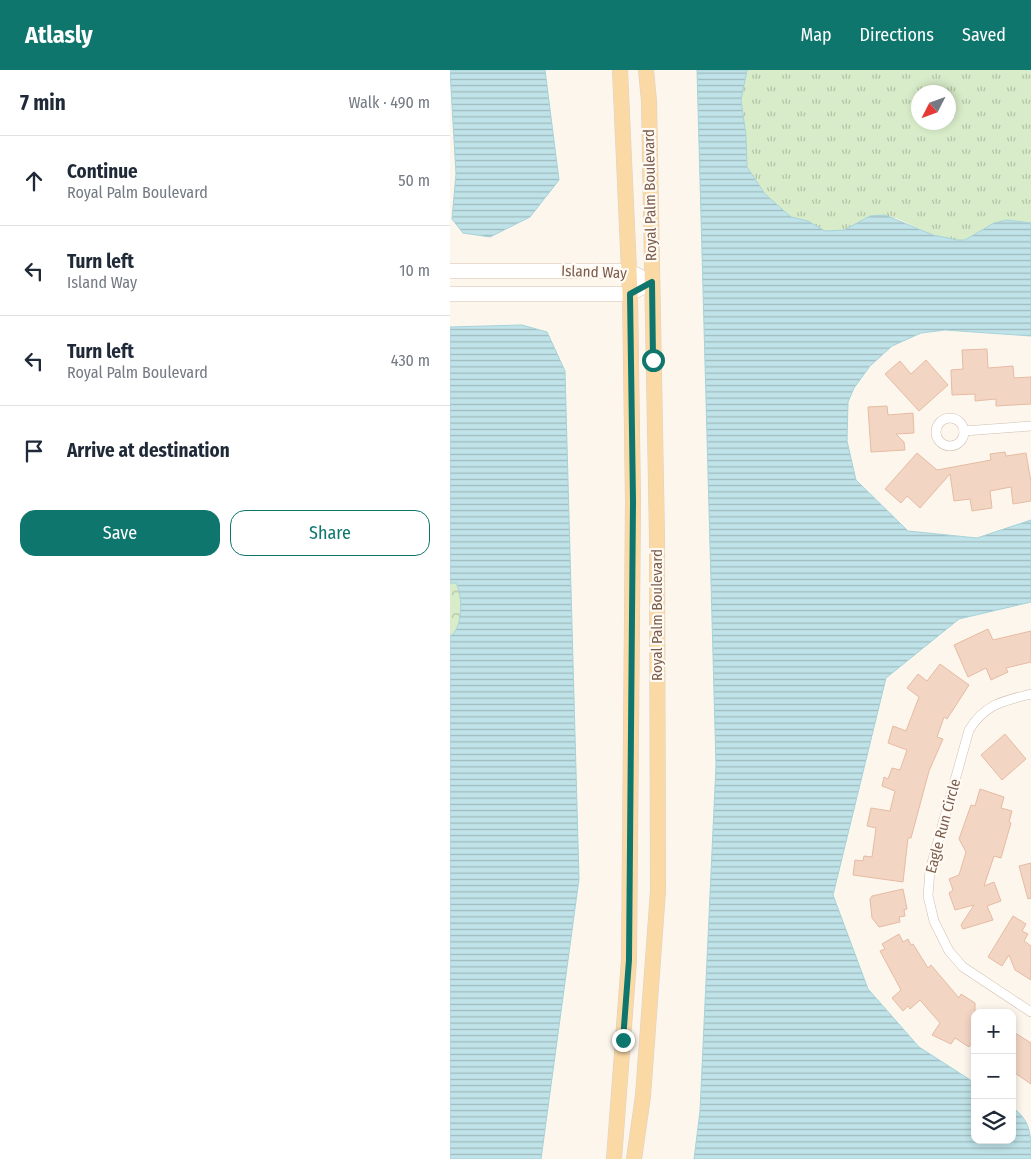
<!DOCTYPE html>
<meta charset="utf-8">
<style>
:root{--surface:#fff;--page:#f6f6f7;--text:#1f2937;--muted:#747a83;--line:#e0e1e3;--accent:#0f766e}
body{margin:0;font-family:"Fira Sans Condensed",sans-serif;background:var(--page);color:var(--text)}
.controls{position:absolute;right:15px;bottom:15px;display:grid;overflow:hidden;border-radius:10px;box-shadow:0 2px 8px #0003}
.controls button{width:45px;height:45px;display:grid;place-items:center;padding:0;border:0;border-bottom:1px solid var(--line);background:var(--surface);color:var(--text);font:25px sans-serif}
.compass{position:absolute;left:461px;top:15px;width:45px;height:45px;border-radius:50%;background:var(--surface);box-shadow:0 2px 8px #0003;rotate:228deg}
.stop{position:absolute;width:15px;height:15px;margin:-11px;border:4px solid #0f766e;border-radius:50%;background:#fff}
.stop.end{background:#0f766e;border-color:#fff;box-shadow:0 1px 5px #0008}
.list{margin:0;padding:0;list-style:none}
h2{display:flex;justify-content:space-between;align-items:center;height:65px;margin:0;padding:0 20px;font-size:21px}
h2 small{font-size:16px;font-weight:400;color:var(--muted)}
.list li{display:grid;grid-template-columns:32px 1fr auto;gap:15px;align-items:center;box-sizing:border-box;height:90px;padding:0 20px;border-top:1px solid var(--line)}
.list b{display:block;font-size:19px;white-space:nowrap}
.list p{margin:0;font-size:16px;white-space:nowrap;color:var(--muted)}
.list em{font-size:16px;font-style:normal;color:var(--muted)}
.actions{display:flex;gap:10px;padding:15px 20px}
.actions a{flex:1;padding:11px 0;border:1px solid var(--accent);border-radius:15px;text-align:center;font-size:18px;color:var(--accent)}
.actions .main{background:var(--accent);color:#fff}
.icon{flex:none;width:28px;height:28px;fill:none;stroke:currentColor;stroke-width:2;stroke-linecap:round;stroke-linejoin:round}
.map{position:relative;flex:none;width:581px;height:1089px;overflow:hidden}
header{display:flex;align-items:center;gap:30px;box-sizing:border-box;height:70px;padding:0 25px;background:var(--accent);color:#fff}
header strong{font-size:24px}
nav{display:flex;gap:28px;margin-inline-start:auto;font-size:18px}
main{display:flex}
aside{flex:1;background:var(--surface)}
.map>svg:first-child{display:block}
.grass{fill:url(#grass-tufts);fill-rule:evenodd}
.forest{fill:url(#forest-crowns)}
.water{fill:url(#water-rules);stroke:#a5d3da}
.building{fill:#f3d5c3;stroke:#e6bba3}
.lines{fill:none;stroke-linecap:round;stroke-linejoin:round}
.street-casing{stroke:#d1beb0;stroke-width:10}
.secondary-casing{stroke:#d6c0b0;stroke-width:15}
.primary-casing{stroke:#dad1cd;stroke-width:16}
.street{stroke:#fff;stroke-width:9}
.secondary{stroke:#fff;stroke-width:14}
.primary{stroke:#fbd9a5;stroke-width:15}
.route{stroke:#0f766e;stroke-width:6}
.labels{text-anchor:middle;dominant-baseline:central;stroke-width:4.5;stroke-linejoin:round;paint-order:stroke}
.street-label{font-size:15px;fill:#7a5c4d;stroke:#fffaf3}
</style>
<header>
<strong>Atlasly</strong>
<nav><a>Map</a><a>Directions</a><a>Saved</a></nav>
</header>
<main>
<aside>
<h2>7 min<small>Walk · 490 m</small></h2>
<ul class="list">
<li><svg class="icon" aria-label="ahead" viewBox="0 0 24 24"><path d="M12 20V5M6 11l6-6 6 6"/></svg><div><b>Continue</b><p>Royal Palm Boulevard</p></div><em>50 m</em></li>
<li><svg class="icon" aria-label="left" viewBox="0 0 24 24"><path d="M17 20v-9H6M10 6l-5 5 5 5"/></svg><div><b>Turn left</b><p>Island Way</p></div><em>10 m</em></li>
<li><svg class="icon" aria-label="left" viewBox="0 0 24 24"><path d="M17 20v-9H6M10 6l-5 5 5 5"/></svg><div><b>Turn left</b><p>Royal Palm Boulevard</p></div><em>430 m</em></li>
<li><svg class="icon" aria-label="arrive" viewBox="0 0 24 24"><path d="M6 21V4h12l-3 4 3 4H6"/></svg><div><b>Arrive at destination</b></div></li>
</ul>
<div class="actions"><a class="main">Save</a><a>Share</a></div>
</aside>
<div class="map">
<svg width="581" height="1089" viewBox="0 0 581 1089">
<defs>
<pattern id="grass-tufts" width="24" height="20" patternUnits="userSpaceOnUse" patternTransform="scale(1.25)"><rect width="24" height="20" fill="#d8ecc9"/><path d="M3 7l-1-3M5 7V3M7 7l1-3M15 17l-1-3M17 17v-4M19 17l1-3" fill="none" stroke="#b4c2a5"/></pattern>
<pattern id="forest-crowns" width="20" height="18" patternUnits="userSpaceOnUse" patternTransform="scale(1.25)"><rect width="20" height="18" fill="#d8ecc9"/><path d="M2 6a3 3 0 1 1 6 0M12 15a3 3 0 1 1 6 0" fill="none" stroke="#b4c2a5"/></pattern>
<pattern id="water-rules" width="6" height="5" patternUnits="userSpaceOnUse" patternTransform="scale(1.25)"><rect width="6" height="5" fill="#bfe3e8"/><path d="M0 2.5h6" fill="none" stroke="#a0bbbe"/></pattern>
</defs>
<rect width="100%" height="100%" fill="#fdf6ec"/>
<!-- grass -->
<path class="grass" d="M 297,0 L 581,0 L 581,153 L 557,150 L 544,153 L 515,170 L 507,170 L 483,165 L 446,148 L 420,146 L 394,160 L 375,161 L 358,151 L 341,147 L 315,124 L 297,97 L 296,66 L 291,30 ZM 468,22 L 498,22 L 498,52 L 468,52 Z"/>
<!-- forest -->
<path class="forest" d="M 0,513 L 6,513 C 14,526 11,549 6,563 L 0,566 Z"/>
<!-- water -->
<g class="water">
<polygon points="0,0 95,0 109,110 80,147 40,167 13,163 2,149 6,104"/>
<path d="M 247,0 L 297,0 L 291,30 L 296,66 L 297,97 L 315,124 L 341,147 L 358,151 L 375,161 L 394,160 L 420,146 L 435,145 L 483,165 L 507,170 L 515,170 L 544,153 L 557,150 L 581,153 L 581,266 L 495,260 L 471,263 L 442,276 L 420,296 L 404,318 L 398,332 L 397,371 L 406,410 L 458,461 L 527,468 L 581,450 L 581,532 L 509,549 L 436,608 L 383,825 L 418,919 L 469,977 L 525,1013 L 525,1070 L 562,1070 L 562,1037 C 581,1051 581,1064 581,1089 L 244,1089 L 250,1041 L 266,695 Z"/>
<path d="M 72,255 L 97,262 L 115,301 L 129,809 L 91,1089 L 0,1089 L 0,566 C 13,560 13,525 6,513 L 0,513 L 0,257 Z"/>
</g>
<!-- building -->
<g class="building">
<polygon points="537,279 538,298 563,296 564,308 581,307 581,334 546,336 546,329 525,331 525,324 502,325 501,300 513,299 512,280"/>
<polygon points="476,290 498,315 469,341 435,304 450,291 461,304"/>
<polygon points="437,336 438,345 463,343 464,363 446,364 454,372 455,380 421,382 418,337"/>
<polygon points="555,382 556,386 576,383 581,412 581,431 563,434 561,417 540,421 542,438 522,441 520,429 504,431 500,404 470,438 457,426 451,433 435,419 467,383 487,400 541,390 540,384"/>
<polygon points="538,559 543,570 581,561 581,592 556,598 558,602 541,610 536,598 518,607 504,575"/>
<polygon points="490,594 519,615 497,649 494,647 487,667 493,669 479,701 461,768 458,768 453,812 403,805 405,790 413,791 414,786 422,787 426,758 417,756 421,738 440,741 445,721 432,716 434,707 438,709 442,698 450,700 457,680 438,673 443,656 456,661 469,627 457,618 468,604 477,611"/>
<polygon points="555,664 576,689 552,710 531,685"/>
<polygon points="530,719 554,727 551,738 562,741 559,752 561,753 551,788 544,786 534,816 544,812 551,831 537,836 543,850 513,859 511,855 524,835 505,840 499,823 503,820 499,809 509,805 516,782 509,769 521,735 525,736"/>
<polygon points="581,793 581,828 578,829 569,796"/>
<polygon points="453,819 457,839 454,840 455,846 449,847 450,852 429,857 422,848 420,829 422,826"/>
<polygon points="563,846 576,854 572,861 578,864 574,871 581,876 581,910 565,900 559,885 552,896 538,887"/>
<polygon points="449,864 453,872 458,869 461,875 463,874 478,898 481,895 509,928 511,924 525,933 525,969 519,977 505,968 501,974 482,965 490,953 470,930 460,939 458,936 453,941 442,928 451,920 430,881 435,879 432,874"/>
<polygon points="562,961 581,973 581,1014 562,1001"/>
</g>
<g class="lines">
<defs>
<g id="street">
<circle cx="500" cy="362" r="14"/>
<polyline points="514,361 581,356"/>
<path d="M 581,624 C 553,631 535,634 519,660 L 480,800 L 478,826 L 484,851 L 499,881 L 513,897 L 581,942"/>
</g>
<g id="secondary">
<polyline points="0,201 179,201 202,212"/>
<polyline points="0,224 180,224 202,212"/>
</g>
<g id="primary">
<polyline points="164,1089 179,890 183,431 180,224 170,0"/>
<polyline points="184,1089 193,1026 208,821 207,468 199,31 196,0"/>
</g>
</defs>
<!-- street casing -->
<use href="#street" class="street-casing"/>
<!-- secondary casing -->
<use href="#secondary" class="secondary-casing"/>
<!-- primary casing -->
<use href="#primary" class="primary-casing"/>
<!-- street -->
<use href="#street" class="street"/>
<!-- secondary -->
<use href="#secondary" class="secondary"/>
<!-- primary -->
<use href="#primary" class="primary"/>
</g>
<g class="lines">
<!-- route -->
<polyline class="route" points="173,970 179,890 183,431 180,224 202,212 203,290"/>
</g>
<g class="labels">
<!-- street labels -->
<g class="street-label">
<text transform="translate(200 125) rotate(-91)">Royal Palm Boulevard</text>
<text transform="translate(144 202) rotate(2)">Island Way</text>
<text transform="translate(207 545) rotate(-90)">Royal Palm Boulevard</text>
<text transform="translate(493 756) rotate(-75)">Eagle Run Circle</text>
</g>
</g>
</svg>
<div class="controls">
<button>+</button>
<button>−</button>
<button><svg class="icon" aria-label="layers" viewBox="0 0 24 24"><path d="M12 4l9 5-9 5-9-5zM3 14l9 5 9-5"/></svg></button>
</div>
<svg class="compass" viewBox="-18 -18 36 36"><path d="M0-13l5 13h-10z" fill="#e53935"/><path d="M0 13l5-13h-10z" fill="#747a83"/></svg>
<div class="stop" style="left:203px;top:290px"></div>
<div class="stop end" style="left:173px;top:970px"></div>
</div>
</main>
